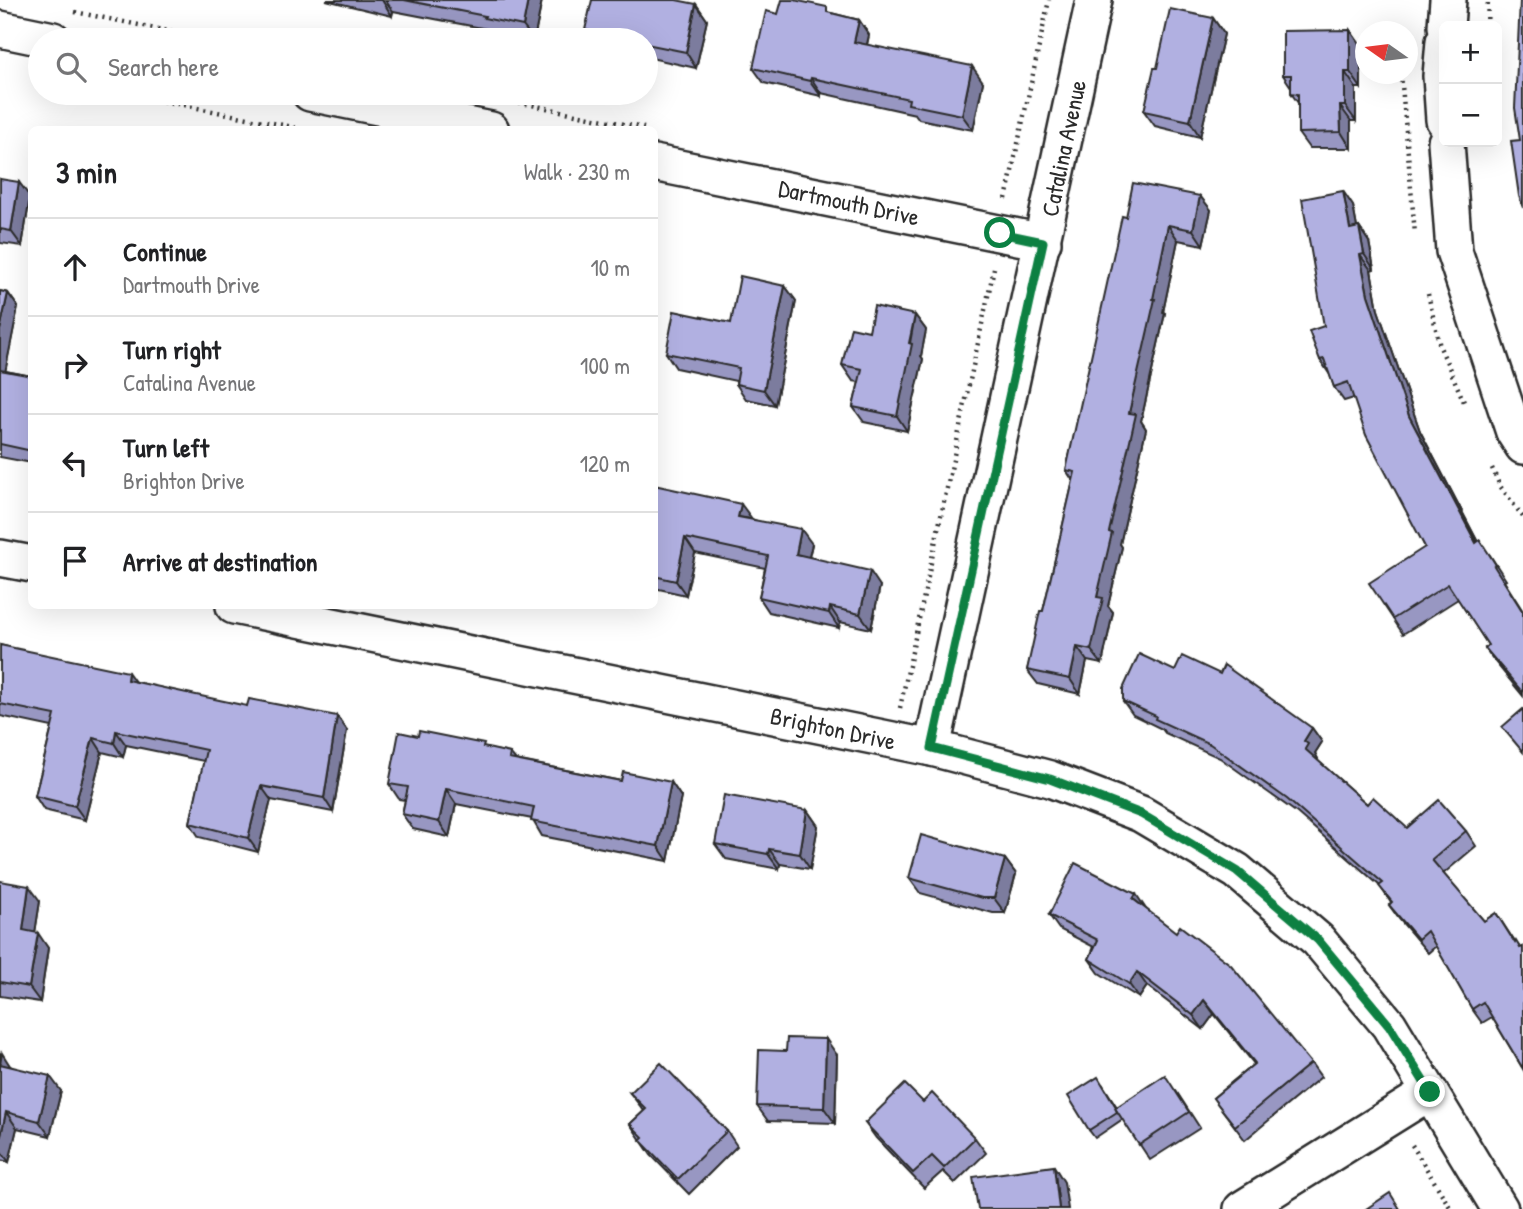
<!DOCTYPE html>
<meta charset="utf-8">
<style>
:root{--surface:#fff;--page:#f6f6f6;--text:#202124;--muted:#757577;--line:#e0e0e0}
body{margin:0;font-family:"Patrick Hand",sans-serif;background:var(--page);color:var(--text)}
.controls{position:absolute;right:21px;top:21px;display:grid;overflow:hidden;border-radius:10px;box-shadow:0 7px 28px #0002}
.controls button{width:63px;height:63px;display:grid;place-items:center;padding:0;border:0;border-bottom:2px solid var(--line);background:var(--surface);color:var(--text);font:35px sans-serif}
.compass{position:absolute;left:1355px;top:21px;width:63px;height:63px;border-radius:50%;background:var(--surface);box-shadow:0 7px 28px #0002;rotate:284deg}
.stop{position:absolute;width:21px;height:21px;margin:-16px;border:5px solid #0b8043;border-radius:50%;background:#fff}
.stop.end{background:#0b8043;border-color:#fff;box-shadow:0 2px 7px #0008}
.list{margin:0;padding:0;list-style:none}
h2{display:flex;justify-content:space-between;align-items:center;height:91px;margin:0;padding:0 28px;font-size:30px}
h2 small{font-size:23px;font-weight:400;color:var(--muted)}
.list li{display:grid;grid-template-columns:46px 1fr auto;gap:21px;align-items:center;box-sizing:border-box;height:98px;padding:0 28px;border-top:2px solid var(--line)}
.list b{display:block;font-size:26px;white-space:nowrap}
.list p{margin:0;font-size:23px;white-space:nowrap;color:var(--muted)}
.list em{font-size:23px;font-style:normal;color:var(--muted)}
.icon{flex:none;width:38px;height:38px;fill:none;stroke:currentColor;stroke-width:2;stroke-linecap:round;stroke-linejoin:round}
.map{position:relative;flex:none;width:1523px;height:1209px;overflow:hidden}
.search{position:absolute;background:var(--surface);box-shadow:0 7px 28px #0002;left:28px;top:28px;width:630px;height:77px;display:flex;align-items:center;gap:18px;box-sizing:border-box;padding:0 24px;border-radius:38px;color:var(--muted);font-size:26px}
.panel{position:absolute;background:var(--surface);box-shadow:0 7px 28px #0002;left:28px;top:126px;width:630px;height:483px;border-radius:10px}
.map>svg:first-child{display:block}
.lines{fill:none;stroke-linecap:round;stroke-linejoin:round}
.minor-casing{stroke:#2b2b2b;stroke-width:40}
.path{stroke:#2b2b2b;stroke-width:4.5;stroke-dasharray:2 5;stroke-linecap:butt}
.minor{stroke:#fff;stroke-width:35}
.wall{fill:#9897c2;stroke:#2b2b2b;stroke-width:2}
.shaded-wall{fill:#7c7b9e;stroke:#2b2b2b;stroke-width:2}
.building{fill:#b1b0e1;stroke:#2b2b2b;stroke-width:2}
.route{stroke:#0b8043;stroke-width:9}
.labels{text-anchor:middle;dominant-baseline:central;stroke-width:5;stroke-linejoin:round;paint-order:stroke}
.street-label{font-size:24px;fill:#2b2b2b;stroke:#fff}
</style>
<div class="map">
<svg width="1523" height="1209" viewBox="0 0 1523 1209">
<rect width="100%" height="100%" fill="#fff"/>
<filter id="ink" filterUnits="userSpaceOnUse"><feTurbulence type="fractalNoise" baseFrequency=".0143" numOctaves="2"/><feDisplacementMap in="SourceGraphic" scale="14" xChannelSelector="R" yChannelSelector="G"/><feConvolveMatrix kernelMatrix="1 2 1 2 8 2 1 2 1" color-interpolation-filters="sRGB"/></filter>
<g filter="url(#ink)">
<g class="lines">
<defs>
<g id="minor">
<polyline points="1446,26 1448,0"/>
<polyline points="0,29 53,40"/>
<polyline points="1444,41 1441,76 1444,120"/>
<polyline points="310,93 491,130"/>
<polyline points="1446,142 1454,251 1514,432 1523,446"/>
<polyline points="654,163 1043,242"/>
<polyline points="0,558 32,564"/>
<polyline points="234,606 932,748 1050,779 1141,814 1237,871 1318,940 1389,1025 1500,1209"/>
<polyline points="932,748 1094,0"/>
<polyline points="1242,1209 1430,1092"/>
</g>
</defs>
<!-- minor casing -->
<use href="#minor" class="minor-casing"/>
<!-- path -->
<g class="path">
<polyline points="75,12 213,40"/>
<polyline points="1487,26 1488,0"/>
<polyline points="1401,74 1415,234"/>
<polyline points="122,93 298,128"/>
<polyline points="512,101 644,128"/>
<polyline points="1006,199 1049,0"/>
<polyline points="1428,294 1440,347 1464,402"/>
<polyline points="1492,468 1500,486 1523,517"/>
<polyline points="900,708 994,268"/>
<polyline points="1412,1145 1451,1209"/>
</g>
<!-- minor -->
<use href="#minor" class="minor"/>
</g>
<!-- wall -->
<g class="wall">
<polygon points="326,0 542,0 534,40 495,33 492,30 393,11 392,16"/>
<polygon points="696,4 707,20 696,68 646,57 646,40 592,40 585,30"/>
<polygon points="831,13 859,20 869,35 867,45 983,82 973,130 919,119 915,114 821,93 821,96 764,83 753,68 778,14"/>
<polygon points="1213,18 1224,34 1200,137 1155,126 1144,111 1157,68"/>
<polygon points="1350,30 1361,46 1361,88 1356,88 1356,121 1351,121 1351,148 1309,148 1298,133 1298,103 1291,93 1291,87 1283,75"/>
<polygon points="0,179 30,197 22,246 0,243"/>
<polygon points="1200,196 1211,210 1203,245 1178,240 1163,312 1165,313 1141,421 1146,429 1120,544 1122,547 1108,606 1113,612 1102,664 1087,661 1080,694 1038,684 1027,670 1043,611 1073,481 1066,470 1126,217"/>
<polygon points="1353,206 1357,228 1359,227 1369,242 1374,269 1371,270 1378,310 1420,431 1478,542 1490,555 1506,580 1504,581 1523,611 1523,696 1495,662 1485,648 1488,645 1458,599 1403,634 1393,619 1425,547 1354,398 1344,401 1334,387 1330,375 1320,360 1324,326"/>
<polygon points="785,286 796,301 775,405 746,399 736,384 736,381 676,368 666,353 731,323"/>
<polygon points="0,291 8,293 18,307 5,371 32,376 32,463 0,457"/>
<polygon points="915,315 926,330 921,356 923,359 907,431 864,422 853,407 859,382 853,381 842,365 869,331"/>
<polygon points="654,485 752,519 812,544 809,557 880,586 871,629 840,622 839,628 769,612 759,597 765,568 695,553 686,595 654,588"/>
<polygon points="0,645 135,682 347,730 333,812 271,800 258,852 199,837 190,823 204,761 126,745 123,757 102,752 85,820 44,810 35,796 52,727 0,716"/>
<polygon points="1175,671 1312,728 1322,742 1315,753 1318,759 1317,760 1367,804 1407,828 1466,831 1476,846 1443,874 1484,921 1496,913 1515,942 1521,948 1523,947 1523,1069 1492,1017 1482,1023 1472,1009 1436,946 1428,953 1399,919 1389,905 1391,903 1380,886 1297,813 1220,758 1165,733 1162,729 1133,715 1123,701"/>
<polygon points="418,736 510,753 516,760 621,781 671,782 681,797 668,861 542,836 532,819 456,804 449,837 413,829 402,814 405,800 399,799 389,784"/>
<polygon points="807,810 818,826 810,869 780,864 779,869 726,859 715,844"/>
<polygon points="1005,859 1016,874 1005,913 993,913 920,893 909,878"/>
<polygon points="0,881 40,901 35,932 48,948 40,1002 0,996"/>
<polygon points="1146,909 1311,1063 1321,1077 1245,1140 1213,1098 1254,1064 1214,1014 1203,1029 1147,986 1139,998 1099,973 1089,959 1094,947 1059,929 1049,915"/>
<polygon points="0,1053 10,1066 61,1091 50,1136 17,1128 9,1162 0,1160"/>
<polygon points="837,1055 835,1123 768,1121 757,1106"/>
<polygon points="1103,1085 1117,1107 1176,1091 1200,1128 1150,1160 1123,1119 1095,1138 1089,1130"/>
<polygon points="630,1093 727,1131 737,1146 689,1194 651,1155 630,1124 644,1111"/>
<polygon points="923,1102 975,1138 986,1153 955,1183 943,1171 924,1188 876,1138 865,1123"/>
</g>
<!-- shaded-wall -->
<g class="shaded-wall">
<polygon points="382,0 385,0 393,11 392,16"/>
<polygon points="528,0 542,0 534,40 523,26"/>
<polygon points="696,4 707,20 696,68 686,52"/>
<polygon points="1213,18 1224,34 1200,137 1190,121"/>
<polygon points="859,20 869,35 864,57 854,42"/>
<polygon points="1350,30 1361,46 1361,88 1350,72"/>
<polygon points="972,66 983,82 973,130 962,115"/>
<polygon points="1345,72 1356,88 1356,121 1345,106"/>
<polygon points="811,78 821,93 821,96 810,81"/>
<polygon points="1340,106 1351,121 1351,148 1341,132"/>
<polygon points="19,182 30,197 22,246 11,231"/>
<polygon points="1343,191 1353,206 1360,244 1350,229"/>
<polygon points="1200,196 1211,210 1203,245 1193,230"/>
<polygon points="1168,225 1178,240 1163,312 1165,313 1141,421 1146,429 1120,544 1122,547 1108,606 1113,612 1102,664 1091,650 1097,597 1129,413"/>
<polygon points="1359,227 1369,242 1374,269 1364,254"/>
<polygon points="1360,255 1371,270 1378,310 1420,431 1486,558 1476,543 1409,416 1368,295"/>
<polygon points="785,286 796,301 775,405 764,390"/>
<polygon points="8,293 18,307 3,383 0,379 0,330"/>
<polygon points="915,315 926,330 921,356 923,359 907,431 897,416"/>
<polygon points="741,504 752,519 738,517"/>
<polygon points="801,529 812,544 806,569 796,554"/>
<polygon points="685,538 695,553 686,595 676,581"/>
<polygon points="870,571 880,586 871,629 860,614"/>
<polygon points="830,607 840,622 839,628 829,613"/>
<polygon points="1077,647 1087,661 1080,694 1070,679"/>
<polygon points="128,672 138,686 127,680"/>
<polygon points="337,716 347,730 333,812 324,798"/>
<polygon points="1312,728 1322,742 1315,753 1318,759 1315,763 1305,749 1304,741"/>
<polygon points="116,731 126,745 123,757 114,743"/>
<polygon points="93,738 102,752 85,820 75,806"/>
<polygon points="671,782 681,797 668,861 658,846"/>
<polygon points="261,786 271,800 258,852 248,838"/>
<polygon points="446,789 456,804 449,837 439,822"/>
<polygon points="807,810 818,826 810,869 800,854"/>
<polygon points="769,849 780,864 779,869 768,854"/>
<polygon points="1005,859 1016,874 1005,913 994,898"/>
<polygon points="29,886 40,901 33,946 23,930"/>
<polygon points="1136,894 1146,909 1133,899"/>
<polygon points="38,933 48,948 40,1002 29,987"/>
<polygon points="1137,972 1147,986 1139,998 1129,984"/>
<polygon points="1204,1000 1214,1014 1203,1029 1193,1015"/>
<polygon points="826,1039 837,1055 835,1123 824,1108"/>
<polygon points="2,1053 12,1069 0,1065"/>
<polygon points="50,1076 61,1091 50,1136 39,1121"/>
<polygon points="6,1112 17,1128 9,1162 0,1150 0,1140"/>
<polygon points="1054,1166 1064,1182 1068,1209 1059,1209"/>
</g>
<!-- building -->
<g class="building">
<polygon points="404,0 528,0 523,26 484,18 485,16"/>
<polygon points="592,0 676,0 696,4 686,52 646,44 646,40 630,40 585,30"/>
<polygon points="782,0 794,0 827,7 827,12 859,20 854,42 972,66 962,115 908,104 909,99 811,78 810,81 753,68 766,11 778,14"/>
<polygon points="1520,0 1523,0 1523,208 1519,196 1511,141 1520,140 1515,108"/>
<polygon points="1170,9 1213,18 1190,121 1144,111 1154,68 1157,68"/>
<polygon points="1350,30 1350,72 1345,72 1345,106 1340,106 1341,132 1298,133 1298,94 1291,93 1291,75 1283,75 1283,31"/>
<polygon points="0,179 19,182 11,231 0,229"/>
<polygon points="1133,183 1200,196 1193,230 1168,225 1153,299 1155,299 1129,413 1136,414 1109,532 1112,533 1097,597 1103,598 1091,650 1077,647 1070,679 1027,670 1040,611 1043,611 1075,472 1066,470 1122,216 1126,217"/>
<polygon points="1343,191 1350,229 1359,227 1364,254 1360,255 1368,295 1409,416 1476,543 1480,540 1496,565 1494,566 1523,612 1523,693 1485,648 1488,645 1448,584 1393,619 1369,583 1425,547 1366,435 1348,382 1334,387 1324,359 1320,360 1309,331 1324,326 1302,199"/>
<polygon points="740,276 785,286 764,390 736,384 739,368 666,353 674,311 731,323"/>
<polygon points="0,291 8,293 0,330"/>
<polygon points="874,306 915,315 909,343 912,344 897,416 853,407 862,369 842,365 851,327 869,331"/>
<polygon points="0,370 32,376 32,451 0,444"/>
<polygon points="654,485 741,504 738,517 801,529 796,554 870,571 860,614 830,607 829,613 759,597 768,556 685,538 676,581 654,576"/>
<polygon points="0,645 128,672 127,680 247,706 249,699 337,716 324,798 261,786 248,838 190,823 206,750 116,731 114,743 93,738 75,806 35,796 55,715 0,704"/>
<polygon points="1139,654 1175,671 1182,656 1220,674 1224,665 1312,728 1304,741 1308,744 1305,749 1367,804 1373,797 1407,828 1439,800 1466,831 1432,860 1484,921 1496,913 1515,943 1516,941 1520,948 1523,947 1523,1067 1522,1067 1483,1002 1472,1009 1427,931 1418,939 1389,905 1392,902 1379,886 1383,883 1287,799 1210,744 1155,719 1156,716 1123,701 1123,689"/>
<polygon points="1523,709 1523,752 1502,727"/>
<polygon points="419,731 484,744 483,747 510,753 509,759 621,781 623,772 671,782 658,846 531,821 534,807 446,789 439,822 402,814 408,787 389,784 399,732 418,736"/>
<polygon points="724,795 807,810 800,854 769,849 768,854 715,844"/>
<polygon points="921,835 1005,859 994,898 982,898 909,878"/>
<polygon points="1075,863 1136,894 1133,899 1176,932 1180,926 1231,965 1311,1063 1235,1126 1213,1098 1255,1063 1204,1000 1193,1015 1137,972 1129,984 1089,959 1098,940 1049,915"/>
<polygon points="0,881 29,886 23,930 38,933 29,987 0,982"/>
<polygon points="787,1038 826,1039 824,1108 757,1106 759,1050 786,1051"/>
<polygon points="661,1063 727,1131 678,1179 640,1140 643,1137 630,1124 646,1109 630,1093"/>
<polygon points="0,1064 50,1076 39,1121 6,1112 0,1140"/>
<polygon points="1165,1075 1189,1112 1139,1145 1115,1108"/>
<polygon points="1098,1077 1116,1107 1115,1108 1117,1112 1089,1130 1068,1096"/>
<polygon points="905,1084 923,1102 932,1093 975,1138 944,1168 932,1156 913,1173 865,1123"/>
<polygon points="1054,1166 1059,1209 978,1209 973,1177"/>
<polygon points="1390,1193 1400,1209 1366,1209"/>
</g>
</g>
<g class="lines" filter="url(#ink)">
<!-- route -->
<polyline class="route" points="1000,233 1043,242 932,748 1050,779 1141,814 1237,871 1318,940 1389,1025 1430,1092"/>
</g>
<g class="labels">
<!-- street labels -->
<g class="street-label">
<text transform="translate(1063 148) rotate(-78)">Catalina Avenue</text>
<text transform="translate(849 202) rotate(12)">Dartmouth Drive</text>
<text transform="translate(833 728) rotate(12)">Brighton Drive</text>
</g>
</g>
</svg>
<div class="controls">
<button>+</button>
<button>−</button>
</div>
<svg class="compass" viewBox="-18 -18 36 36"><path d="M0-13l5 13h-10z" fill="#e53935"/><path d="M0 13l5-13h-10z" fill="#757577"/></svg>
<div class="stop" style="left:1000px;top:233px"></div>
<div class="stop end" style="left:1430px;top:1092px"></div>
<div class="search"><svg class="icon" aria-label="search" viewBox="0 0 24 24"><circle cx="10" cy="10" r="6"/><path d="M15 15l6 6"/></svg>Search here</div>
<section class="panel">
<h2>3 min<small>Walk · 230 m</small></h2>
<ul class="list">
<li><svg class="icon" aria-label="ahead" viewBox="0 0 24 24"><path d="M12 20V5M6 11l6-6 6 6"/></svg><div><b>Continue</b><p>Dartmouth Drive</p></div><em>10 m</em></li>
<li><svg class="icon" aria-label="right" viewBox="0 0 24 24"><path d="M7 20v-9h11M14 6l5 5-5 5"/></svg><div><b>Turn right</b><p>Catalina Avenue</p></div><em>100 m</em></li>
<li><svg class="icon" aria-label="left" viewBox="0 0 24 24"><path d="M17 20v-9H6M10 6l-5 5 5 5"/></svg><div><b>Turn left</b><p>Brighton Drive</p></div><em>120 m</em></li>
<li><svg class="icon" aria-label="arrive" viewBox="0 0 24 24"><path d="M6 21V4h12l-3 4 3 4H6"/></svg><div><b>Arrive at destination</b></div></li>
</ul>
</section>
</div>
